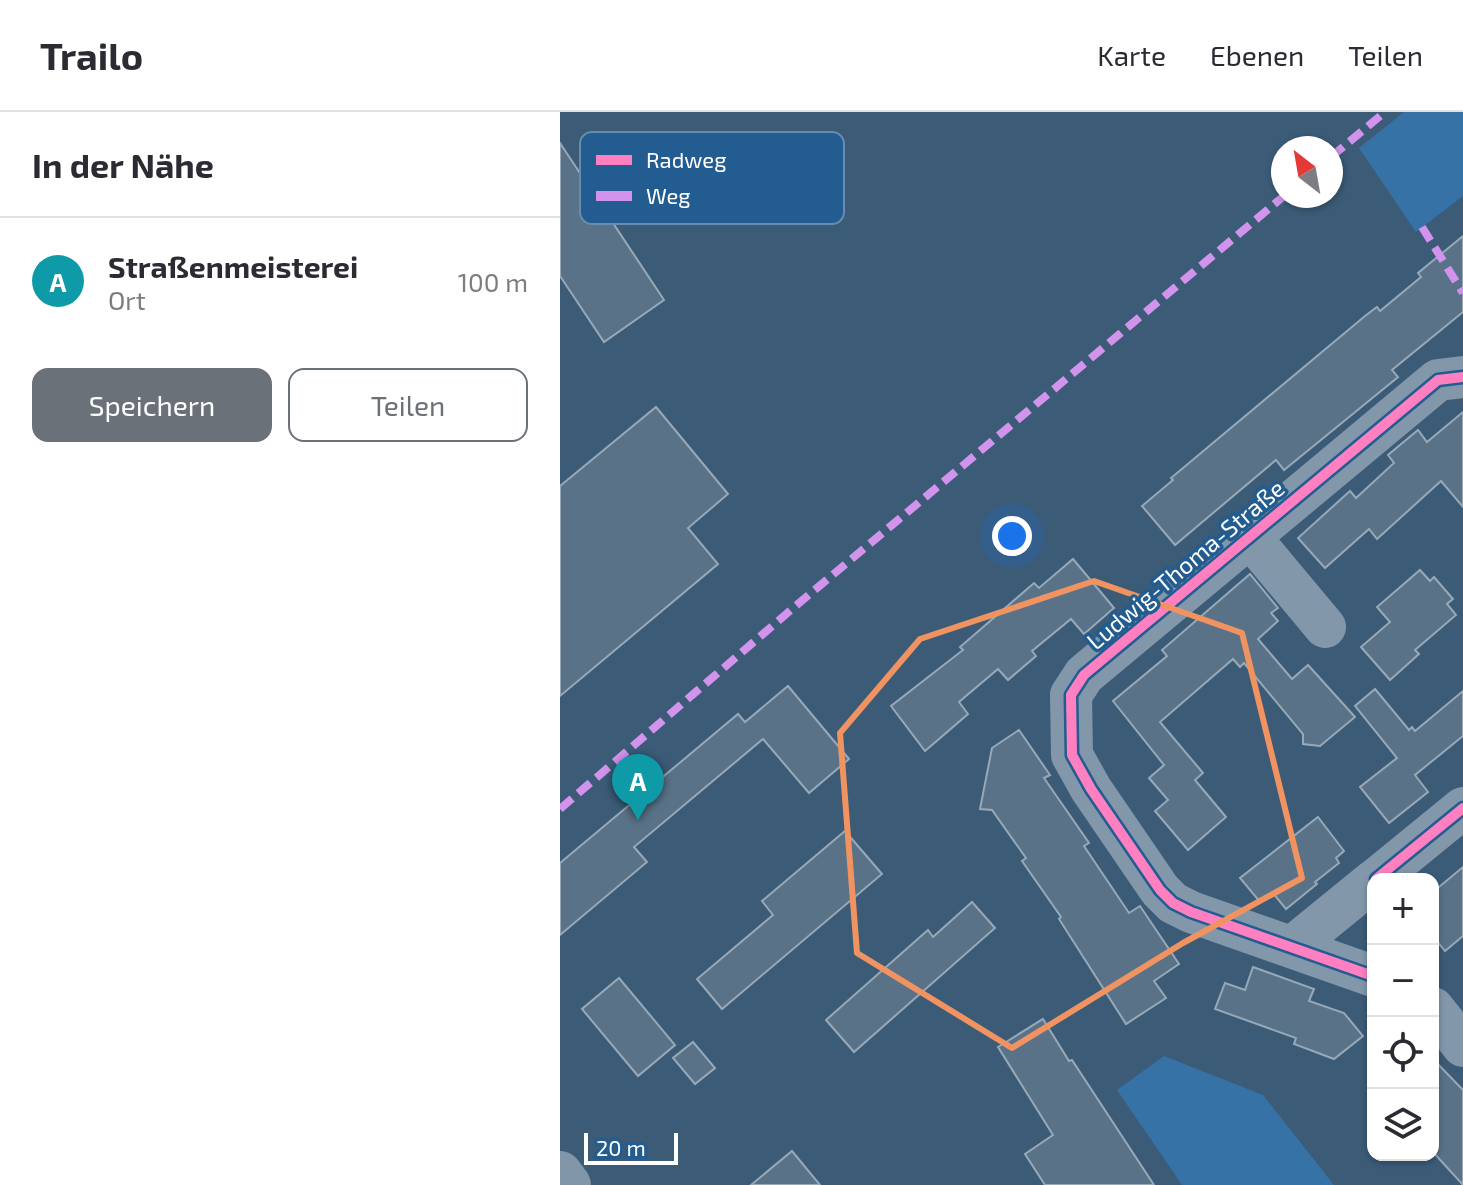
<!DOCTYPE html>
<html lang="de">
<meta charset="utf-8">
<style>
:root{--surface:#fff;--page:#f2f2f3;--text:#2b2b33;--muted:#7c7c81;--line:#e1e1e2;--accent:#6b7179}
body{margin:0;font-family:"Exo 2",sans-serif;background:var(--page);color:var(--text)}
.controls{position:absolute;right:24px;bottom:24px;display:grid;overflow:hidden;border-radius:16px;box-shadow:0 2px 6px #0004}
.controls button{width:72px;height:72px;display:grid;place-items:center;padding:0;border:0;border-bottom:2px solid var(--line);background:var(--surface);color:var(--text);font:40px sans-serif}
.compass{position:absolute;left:711px;top:24px;width:72px;height:72px;border-radius:50%;background:var(--surface);box-shadow:0 2px 6px #0004;rotate:329deg}
.scale{position:absolute;left:24px;bottom:20px;width:94px;box-sizing:border-box;padding-left:8px;border:4px solid #fff;border-top:0;font-size:22px;line-height:28px;white-space:nowrap;color:#fff;-webkit-text-stroke:6px #225c90;paint-order:stroke}
.you{position:absolute;left:452px;top:424px;width:28px;height:28px;margin:-20px;border:6px solid #fff;border-radius:50%;background:#1a73e8;box-shadow:0 0 0 12px #1a73e833}
.badge{display:grid;place-items:center;width:52px;height:52px;border-radius:50%;background:var(--accent);color:#fff;font-size:26px;font-weight:700}
.pin{position:absolute;translate:-50% -66px;filter:drop-shadow(0 2px 4px #0008)}
.pin::after{content:'';position:absolute;top:42px;width:28px;height:24px;background:inherit;clip-path:polygon(0 0,100% 0,50% 100%)}
.list{margin:0;padding:0;list-style:none}
h2{display:flex;justify-content:space-between;align-items:center;height:104px;margin:0;padding:0 32px;font-size:34px}
h2 small{font-size:26px;font-weight:400;color:var(--muted)}
.list li{display:grid;grid-template-columns:52px 1fr auto;gap:24px;align-items:center;box-sizing:border-box;height:128px;padding:0 32px;border-top:2px solid var(--line)}
.list b{display:block;font-size:30px;white-space:nowrap}
.list p{margin:0;font-size:26px;white-space:nowrap;color:var(--muted)}
.list em{font-size:26px;font-style:normal;color:var(--muted)}
.actions{display:flex;gap:16px;padding:24px 32px}
.actions a{flex:1;padding:18px 0;border:2px solid var(--accent);border-radius:16px;text-align:center;font-size:28px;color:var(--accent)}
.actions .main{background:var(--accent);color:#fff}
.icon{flex:none;width:44px;height:44px;fill:none;stroke:currentColor;stroke-width:2;stroke-linecap:round;stroke-linejoin:round}
.map{position:relative;flex:none;width:903px;height:1073px;overflow:hidden}
header{display:flex;align-items:center;gap:48px;box-sizing:border-box;height:112px;padding:0 40px;background:var(--surface);border-bottom:2px solid var(--line)}
header strong{font-size:38px}
nav{display:flex;gap:44px;margin-inline-start:auto;font-size:28px}
main{display:flex}
aside{flex:1;background:var(--surface)}
.map>svg:first-child{display:block}
.green{fill:#3772a6}
.building{fill:#597288;stroke:#97a9b8;stroke-width:2}
.lines{fill:none;stroke-linecap:round;stroke-linejoin:round}
.minor{stroke:#8297aa;stroke-width:42}
.major{stroke:#8296a9;stroke-width:44}
.quiet{stroke:#d193ec;stroke-width:8;stroke-dasharray:16 8;stroke-linecap:butt}
.cycleway-casing{stroke:#225c90;stroke-width:15}
.cycleway{stroke:#ff80c0;stroke-width:10}
.marked{fill:none;stroke:#f09361;stroke-width:6;stroke-linejoin:round}
.labels{text-anchor:middle;dominant-baseline:central;stroke-width:7;stroke-linejoin:round;paint-order:stroke}
.street-label{font-size:24px;fill:#fff;stroke:#225c90}
.key{fill:#225c90;stroke:#648db1;stroke-width:2}
.key-label{font-size:22px;fill:#fff}
</style>
<header>
<strong>Trailo</strong>
<nav><a>Karte</a><a>Ebenen</a><a>Teilen</a></nav>
</header>
<main>
<aside>
<h2>In der Nähe<small></small></h2>
<ul class="list">
<li><span class="badge" style="background:#0f9aa8">A</span><div><b>Straßenmeisterei</b><p>Ort</p></div><em>100 m</em></li>
</ul>
<div class="actions"><a class="main">Speichern</a><a>Teilen</a></div>
</aside>
<div class="map">
<svg width="903" height="1073" viewBox="0 0 903 1073">
<rect width="100%" height="100%" fill="#3b5b77"/>
<!-- green -->
<g class="green">
<polygon points="844,0 903,0 903,84 856,120 799,36"/>
<polygon points="604,944 703,983 774,1073 622,1073 557,978"/>
</g>
<!-- building -->
<g class="building">
<polygon points="0,31 104,188 44,230 0,164"/>
<polygon points="903,124 903,200 832,258 838,265 794,301 724,358 716,348 615,433 582,394 613,368 611,366 805,204 817,195 820,199 861,165 858,161"/>
<polygon points="96,295 168,382 128,416 158,452 0,584 0,374"/>
<polygon points="903,300 903,395 881,369 817,427 809,417 765,456 738,426 790,379 796,386 834,351 828,343 858,318 867,330"/>
<polygon points="513,447 554,496 524,522 511,507 472,539 476,544 448,568 438,557 399,590 408,602 365,639 331,594 403,538 400,535 474,471 479,476"/>
<polygon points="860,458 870,469 874,465 893,487 887,492 896,503 855,538 859,542 830,568 801,535 830,510 817,495"/>
<polygon points="690,462 718,496 711,501 718,509 698,527 732,567 748,553 795,605 760,634 743,632 743,622 684,551 680,555 673,547 600,610 643,661 635,668 666,705 628,738 595,699 608,688 589,666 604,653 553,589 607,544 602,538"/>
<polygon points="228,574 289,647 249,681 203,627 74,735 87,750 0,823 0,751 178,602 185,610"/>
<polygon points="815,577 849,618 852,615 855,619 903,579 903,624 855,663 868,680 829,711 800,675 837,646 795,594"/>
<polygon points="459,618 490,663 484,666 529,731 524,734 569,801 580,794 619,852 594,869 606,886 566,912 499,807 501,805 462,749 466,746 432,698 420,697 432,636"/>
<polygon points="758,705 784,739 776,746 779,751 755,770 757,772 726,797 713,781 700,790 680,766"/>
<polygon points="285,719 322,762 162,897 137,867 213,803 202,789"/>
<polygon points="903,755 903,824 885,839 873,824 873,780"/>
<polygon points="412,790 435,816 294,940 266,908 368,818 373,825"/>
<polygon points="693,855 754,877 749,889 784,901 803,924 774,947 734,932 736,926 655,897 665,871 685,878"/>
<polygon points="59,866 115,933 78,964 22,897"/>
<polygon points="483,907 509,949 512,948 594,1073 485,1073 465,1042 493,1023 438,935"/>
<polygon points="133,930 155,956 135,972 113,946"/>
<polygon points="873,947 903,978 903,1073 873,1040"/>
<polygon points="232,1039 260,1073 191,1073"/>
</g>
<g class="lines">
<!-- minor -->
<g class="minor">
<polyline points="690,425 765,515"/>
<polyline points="816,767 903,696"/>
<polyline points="732,835 813,769"/>
<polyline points="813,864 631,800 613,791 600,778 531,677 512,643 511,583 524,563 878,268 903,265"/>
<polyline points="873,896 903,934"/>
</g>
<!-- major -->
<polyline class="major" points="0,1061 9,1073"/>
<!-- quiet -->
<g class="quiet">
<polyline points="771,45 825,0"/>
<polyline points="862,115 903,181"/>
<polyline points="0,697 232,497 724,84"/>
</g>
<defs>
<g id="cycleway">
<polyline points="816,767 903,696"/>
<polyline points="813,864 631,800 613,791 600,778 531,677 512,643 511,583 524,563 878,268 903,265"/>
</g>
</defs>
<!-- cycleway casing -->
<use href="#cycleway" class="cycleway-casing"/>
<!-- cycleway -->
<use href="#cycleway" class="cycleway"/>
</g>
<!-- marked area -->
<path class="marked" d="M 534,469 L 682,521 L 742,766 L 623,831 L 452,936 L 297,841 L 280,621 L 360,527 Z"/>
<g class="labels">
<!-- street labels -->
<g class="street-label">
<text transform="translate(625 452) rotate(-40)">Ludwig-Thoma-Straße</text>
</g>
</g>
<!-- legend -->
<rect x="20" y="20" width="264" height="92" rx="12" class="key"/>
<rect x="36" y="43" width="36" height="10" fill="#ff80c0"/>
<rect x="36" y="79" width="36" height="10" fill="#d193ec"/>
<g class="key-label">
<text x="86" y="56">Radweg</text>
<text x="86" y="92">Weg</text>
</g>
</svg>
<div class="controls">
<button>+</button>
<button>−</button>
<button><svg class="icon" aria-label="locate" viewBox="0 0 24 24"><circle cx="12" cy="12" r="6"/><path d="M12 2v4M12 18v4M2 12h4M18 12h4"/></svg></button>
<button><svg class="icon" aria-label="layers" viewBox="0 0 24 24"><path d="M12 4l9 5-9 5-9-5zM3 14l9 5 9-5"/></svg></button>
</div>
<svg class="compass" viewBox="-18 -18 36 36"><path d="M0-13l5 13h-10z" fill="#e53935"/><path d="M0 13l5-13h-10z" fill="#7c7c81"/></svg>
<div class="scale">20 m</div>
<div class="you"></div>
<div class="pin badge" style="left:78px;top:708px;background:#0f9aa8">A</div>
</div>
</main>
